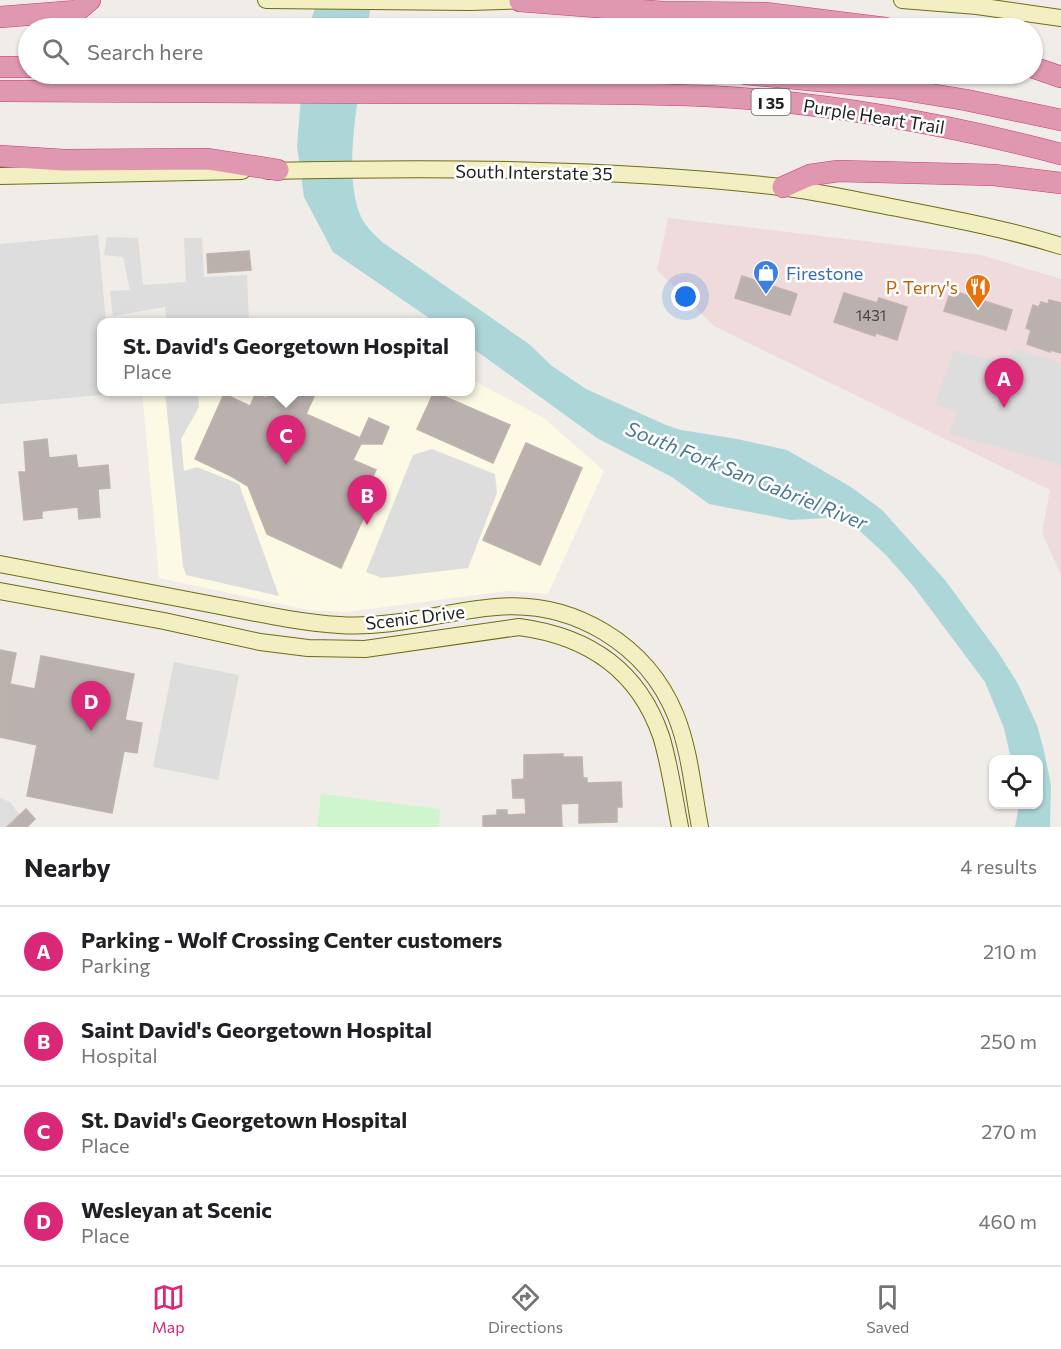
<!DOCTYPE html>
<style>
:root{--surface:#fff;--page:#f6f6f6;--text:#202124;--muted:#757577;--line:#e0e0e0;--accent:#db2777}
body{margin:0;font-family:Commissioner,sans-serif;background:var(--page);color:var(--text)}
.controls{position:absolute;right:18px;bottom:18px;display:grid;overflow:hidden;border-radius:12px;box-shadow:0 2px 4px #0004}
.controls button{width:54px;height:54px;display:grid;place-items:center;padding:0;border:0;border-bottom:2px solid var(--line);background:var(--surface);color:var(--text);font:30px sans-serif}
.you{position:absolute;left:686px;top:297px;width:21px;height:21px;margin:-15px;border:4px solid #fff;border-radius:50%;background:#1a73e8;box-shadow:0 0 0 9px #1a73e833}
.badge{display:grid;place-items:center;width:39px;height:39px;border-radius:50%;background:var(--accent);color:#fff;font-size:20px;font-weight:700}
.pin{position:absolute;translate:-50% -50px;filter:drop-shadow(0 2px 3px #0008)}
.pin::after{content:'';position:absolute;top:32px;width:21px;height:18px;background:inherit;clip-path:polygon(0 0,100% 0,50% 100%)}
.popup{position:absolute;left:97px;top:318px;width:378px;height:78px;box-sizing:border-box;display:grid;place-content:center;border-radius:12px;background:var(--surface);filter:drop-shadow(0 2px 4px #0005);font-size:20px;white-space:nowrap;color:var(--muted)}
.popup b{font-size:22px;color:var(--text)}
.popup::after{content:'';position:absolute;left:50%;top:100%;margin-left:-12px;border:12px solid transparent;border-top-color:var(--surface)}
.list{margin:0;padding:0;list-style:none}
h2{display:flex;justify-content:space-between;align-items:center;height:78px;margin:0;padding:0 24px;font-size:26px}
h2 small{font-size:20px;font-weight:400;color:var(--muted)}
.list li{display:grid;grid-template-columns:39px 1fr auto;gap:18px;align-items:center;box-sizing:border-box;height:90px;padding:0 24px;border-top:2px solid var(--line)}
.list b{display:block;font-size:22px;white-space:nowrap}
.list p{margin:0;font-size:20px;white-space:nowrap;color:var(--muted)}
.list em{font-size:20px;font-style:normal;color:var(--muted)}
.icon{flex:none;width:33px;height:33px;fill:none;stroke:currentColor;stroke-width:2;stroke-linecap:round;stroke-linejoin:round}
.map{position:relative;flex:none;width:1061px;height:827px;overflow:hidden}
.search{position:absolute;background:var(--surface);box-shadow:0 2px 4px #0004;left:18px;right:18px;top:18px;height:66px;display:flex;align-items:center;gap:15px;box-sizing:border-box;padding:0 21px;border-radius:33px;color:var(--muted);font-size:22px}
.sheet{height:438px;background:var(--surface)}
nav{display:flex;justify-content:space-around;align-items:center;box-sizing:border-box;height:84px;border-top:2px solid var(--line);background:var(--surface);font-size:16px;color:var(--muted)}
nav a{display:grid;justify-items:center;gap:3px}
nav .on{color:var(--accent)}
.map>svg:first-child{display:block}
.residential{fill:#dfdede}
.commercial{fill:#efdadc}
.education{fill:#fcf9e5}
.park{fill:#cef5cb}
.parking{fill:#ddd}
.water{fill:#add6d9}
.building{fill:#bab1ae;stroke:#c1b2ac;stroke-width:1.5}
.lines{fill:none;stroke-linecap:round;stroke-linejoin:round}
.secondary-casing{stroke:#706c10;stroke-width:18}
.highway-casing{stroke:#cb3981;stroke-width:22}
.secondary{stroke:#f4efc3;stroke-width:16}
.highway{stroke:#df98b0;stroke-width:21}
.labels{text-anchor:middle;dominant-baseline:central;stroke-width:5;stroke-linejoin:round;paint-order:stroke}
.number-label{font-size:15px;fill:#474544}
.shield{fill:#fff;stroke:#646464;stroke-width:1.5}
.shield-label{font-size:16px;font-weight:bold;fill:#212121}
.street-label{font-size:18px;fill:#212121;stroke:#fff}
.shop-label{font-size:18px;fill:#366cbe;stroke:#fff;text-anchor:start}
.food-label{font-size:18px;fill:#c56008;stroke:#fff;text-anchor:end}
.water-label{font-size:20px;font-style:italic;fill:#4c7991;stroke:#fff}
</style>
<div class="map">
<svg width="1061" height="827" viewBox="0 0 1061 827">
<rect width="100%" height="100%" fill="#f0ece8"/>
<!-- residential -->
<polygon class="residential" points="0,798 10,802 29,827 0,827"/>
<!-- commercial -->
<polygon class="commercial" points="668,218 981,255 1061,279 1061,575 1042,533 1050,490 714,326 657,270"/>
<!-- education -->
<polygon class="education" points="471,379 544,418 604,471 548,594 507,591 347,612 309,610 159,578 142,392 470,392"/>
<!-- park -->
<polygon class="park" points="321,794 440,809 439,827 317,827"/>
<!-- parking -->
<g class="parking">
<polygon points="98,235 106,322 101,322 101,392 112,392 112,394 0,404 0,244"/>
<polygon points="107,237 138,238 143,285 186,282 184,238 202,238 204,277 247,275 249,322 167,322 165,307 113,316 110,291 130,290 123,257 104,255"/>
<polygon points="1016,349 1061,363 1061,465 949,434 957,412 935,404 954,350 1001,363"/>
<polygon points="165,392 198,392 199,407 181,439 184,471 197,467 239,484 279,596 186,575 183,566"/>
<polygon points="432,449 495,474 497,493 468,568 382,578 366,572 413,455"/>
<polygon points="174,662 239,675 218,780 153,767"/>
</g>
<!-- water -->
<g class="water">
<polygon points="318,0 372,0 367,28 308,28"/>
<path d="M 303,74 L 361,74 C 356,115 345,172 359,212 C 363,224 373,233 382,242 L 529,344 L 552,366 L 586,389 L 666,425 L 681,430 L 737,439 L 787,450 L 851,487 L 882,510 L 945,580 L 998,652 L 1018,684 L 1037,725 L 1044,751 L 1051,785 L 1050,827 L 1015,827 L 1019,805 L 1038,804 L 1038,760 L 1011,759 L 1004,728 L 985,682 L 914,587 L 886,555 L 851,523 L 828,518 L 791,520 L 709,504 L 672,477 L 597,438 L 471,347 L 470,322 L 435,322 L 333,252 L 304,197 L 297,146 Z"/>
</g>
<!-- building -->
<g class="building">
<polygon points="249,251 251,270 208,273 207,254"/>
<polygon points="742,276 797,294 790,315 735,298"/>
<polygon points="951,290 1012,310 1006,330 944,311"/>
<polygon points="844,293 877,303 879,298 907,307 897,340 876,333 875,336 834,322"/>
<polygon points="1049,300 1061,303 1061,353 1050,350 1050,352 1027,344 1031,330 1026,328 1033,305 1039,307 1041,302 1048,304"/>
<polygon points="269,392 316,392 306,414 360,438 369,418 389,427 382,444 361,444 353,460 376,470 359,507 367,510 341,568 267,534 248,486 231,476 195,459 224,394 250,406 256,393 266,398"/>
<polygon points="434,392 510,425 493,463 417,429"/>
<polygon points="47,439 49,458 76,455 78,468 108,465 110,488 98,489 100,517 79,519 78,507 42,511 42,518 24,520 19,472 26,472 24,442"/>
<polygon points="526,443 582,468 540,565 483,540"/>
<polygon points="0,650 16,653 10,684 35,689 41,656 134,674 125,720 142,723 137,753 124,751 112,813 27,796 37,745 0,737"/>
<polygon points="563,754 563,757 582,757 583,778 587,778 587,783 621,782 622,807 617,807 617,822 579,823 579,803 561,804 562,827 483,827 483,816 497,815 497,810 507,810 507,815 526,814 525,798 513,798 512,780 524,779 524,755"/>
<polygon points="26,809 35,819 27,827 7,827"/>
</g>
<g class="lines">
<defs>
<g id="secondary">
<polyline points="266,0 470,2 531,0"/>
<polyline points="902,0 977,6 1061,18"/>
<path d="M 268,171 C 439,167 611,168 781,187 C 820,192 859,201 897,208 C 952,219 1007,229 1061,246"/>
<polyline points="0,176 242,171"/>
<path d="M 0,564 C 70,577 139,591 209,604 C 252,612 295,622 339,625 C 392,629 444,611 496,607 C 573,600 647,644 676,716 C 690,751 693,791 700,827"/>
<path d="M 0,591 L 164,621 L 260,642 L 308,648 L 365,649 L 519,627 C 587,636 638,669 661,736 C 670,765 674,797 680,827"/>
</g>
<g id="highway">
<polyline points="520,1 662,12 765,13 885,28"/>
<polyline points="0,17 77,11 90,0"/>
<polyline points="0,67 28,67"/>
<polyline points="1032,67 1061,77"/>
<polyline points="746,74 893,88 966,100 1061,120"/>
<path d="M 0,91 C 141,91 282,92 423,93 C 518,93 613,92 707,96 C 826,102 946,124 1061,154"/>
<polyline points="0,156 64,160 208,159 278,170"/>
<polyline points="783,187 810,175 838,171 994,175 1061,183"/>
</g>
</defs>
<!-- secondary casing -->
<use href="#secondary" class="secondary-casing"/>
<!-- highway casing -->
<use href="#highway" class="highway-casing"/>
<!-- secondary -->
<use href="#secondary" class="secondary"/>
<!-- highway -->
<use href="#highway" class="highway"/>
</g>
<!-- icons -->
<defs>
<symbol id="shop-pin" viewBox="-11 -11 22 30"><path d="M0 17L-7.5 6A9.5 9.5 0 1 1 7.5 6Z" fill="#3f7fe0" stroke="#fff"/><path d="M-5-2.5h2.3a2.7 3.5 0 0 1 5.4 0H5L5.5 6h-11ZM-1.5-2.5h3a1.5 2.3 0 0 0-3 0Z" fill="#fff"/></symbol>
<symbol id="restaurant-pin" viewBox="-11 -11 22 30"><path d="M0 17L-7.5 6A9.5 9.5 0 1 1 7.5 6Z" fill="#e8710a" stroke="#fff"/><path d="M-5-6h1v4h1v-4h1v4h1v-4h1v5L-1.5 .5V6h-2V.5L-5-1ZM5-6V6H3V1.5H1.5Q1.5-4 5-6Z" fill="#fff"/></symbol>
</defs>
<g fill-rule="evenodd">
<use href="#shop-pin" x="751" y="258" width="30" height="40"/>
<use href="#restaurant-pin" x="963" y="272" width="30" height="40"/>
</g>
<g class="labels">
<!-- number labels -->
<g class="number-label">
<text x="871" y="315">1431</text>
</g>
<!-- shield labels -->
<rect class="shield" x="751.5" y="89" width="39" height="26" rx="4.5"/>
<g class="shield-label">
<text x="771" y="102">I 35</text>
</g>
<!-- street labels -->
<g class="street-label">
<text transform="translate(874 116) rotate(9)">Purple Heart Trail</text>
<text transform="translate(534 172) rotate(1)">South Interstate 35</text>
<text transform="translate(415 617) rotate(-7)">Scenic Drive</text>
</g>
<!-- shop labels -->
<g class="shop-label">
<text x="786" y="273">Firestone</text>
</g>
<!-- food labels -->
<g class="food-label">
<text x="958" y="287">P. Terry's</text>
</g>
<!-- water labels -->
<g class="water-label">
<text transform="translate(747 475) rotate(22)">South Fork San Gabriel River</text>
</g>
</g>
</svg>
<div class="controls">
<button><svg class="icon" aria-label="locate" viewBox="0 0 24 24"><circle cx="12" cy="12" r="6"/><path d="M12 2v4M12 18v4M2 12h4M18 12h4"/></svg></button>
</div>
<div class="you"></div>
<div class="pin badge" style="left:1004px;top:408px">A</div>
<div class="pin badge" style="left:367px;top:525px">B</div>
<div class="pin badge" style="left:286px;top:465px">C</div>
<div class="popup"><b>St. David's Georgetown Hospital</b>Place</div>
<div class="pin badge" style="left:91px;top:731px">D</div>
<div class="search"><svg class="icon" aria-label="search" viewBox="0 0 24 24"><circle cx="10" cy="10" r="6"/><path d="M15 15l6 6"/></svg>Search here</div>
</div>
<section class="sheet">
<h2>Nearby<small>4 results</small></h2>
<ul class="list">
<li><span class="badge">A</span><div><b>Parking - Wolf Crossing Center customers</b><p>Parking</p></div><em>210 m</em></li>
<li><span class="badge">B</span><div><b>Saint David's Georgetown Hospital</b><p>Hospital</p></div><em>250 m</em></li>
<li><span class="badge">C</span><div><b>St. David's Georgetown Hospital</b><p>Place</p></div><em>270 m</em></li>
<li><span class="badge">D</span><div><b>Wesleyan at Scenic</b><p>Place</p></div><em>460 m</em></li>
</ul>
</section>
<nav>
<a class="on"><svg class="icon" aria-label="map" viewBox="0 0 24 24"><path d="M3 6l6-2 6 2 6-2v14l-6 2-6-2-6 2zM9 4v14M15 6v14"/></svg>Map</a>
<a><svg class="icon" aria-label="directions" viewBox="0 0 24 24"><path d="M12 3l9 9-9 9-9-9zM9 14v-3h6M13 9l2 2-2 2"/></svg>Directions</a>
<a><svg class="icon" aria-label="saved" viewBox="0 0 24 24"><path d="M7 4h10v16l-5-4-5 4z"/></svg>Saved</a>
</nav>
